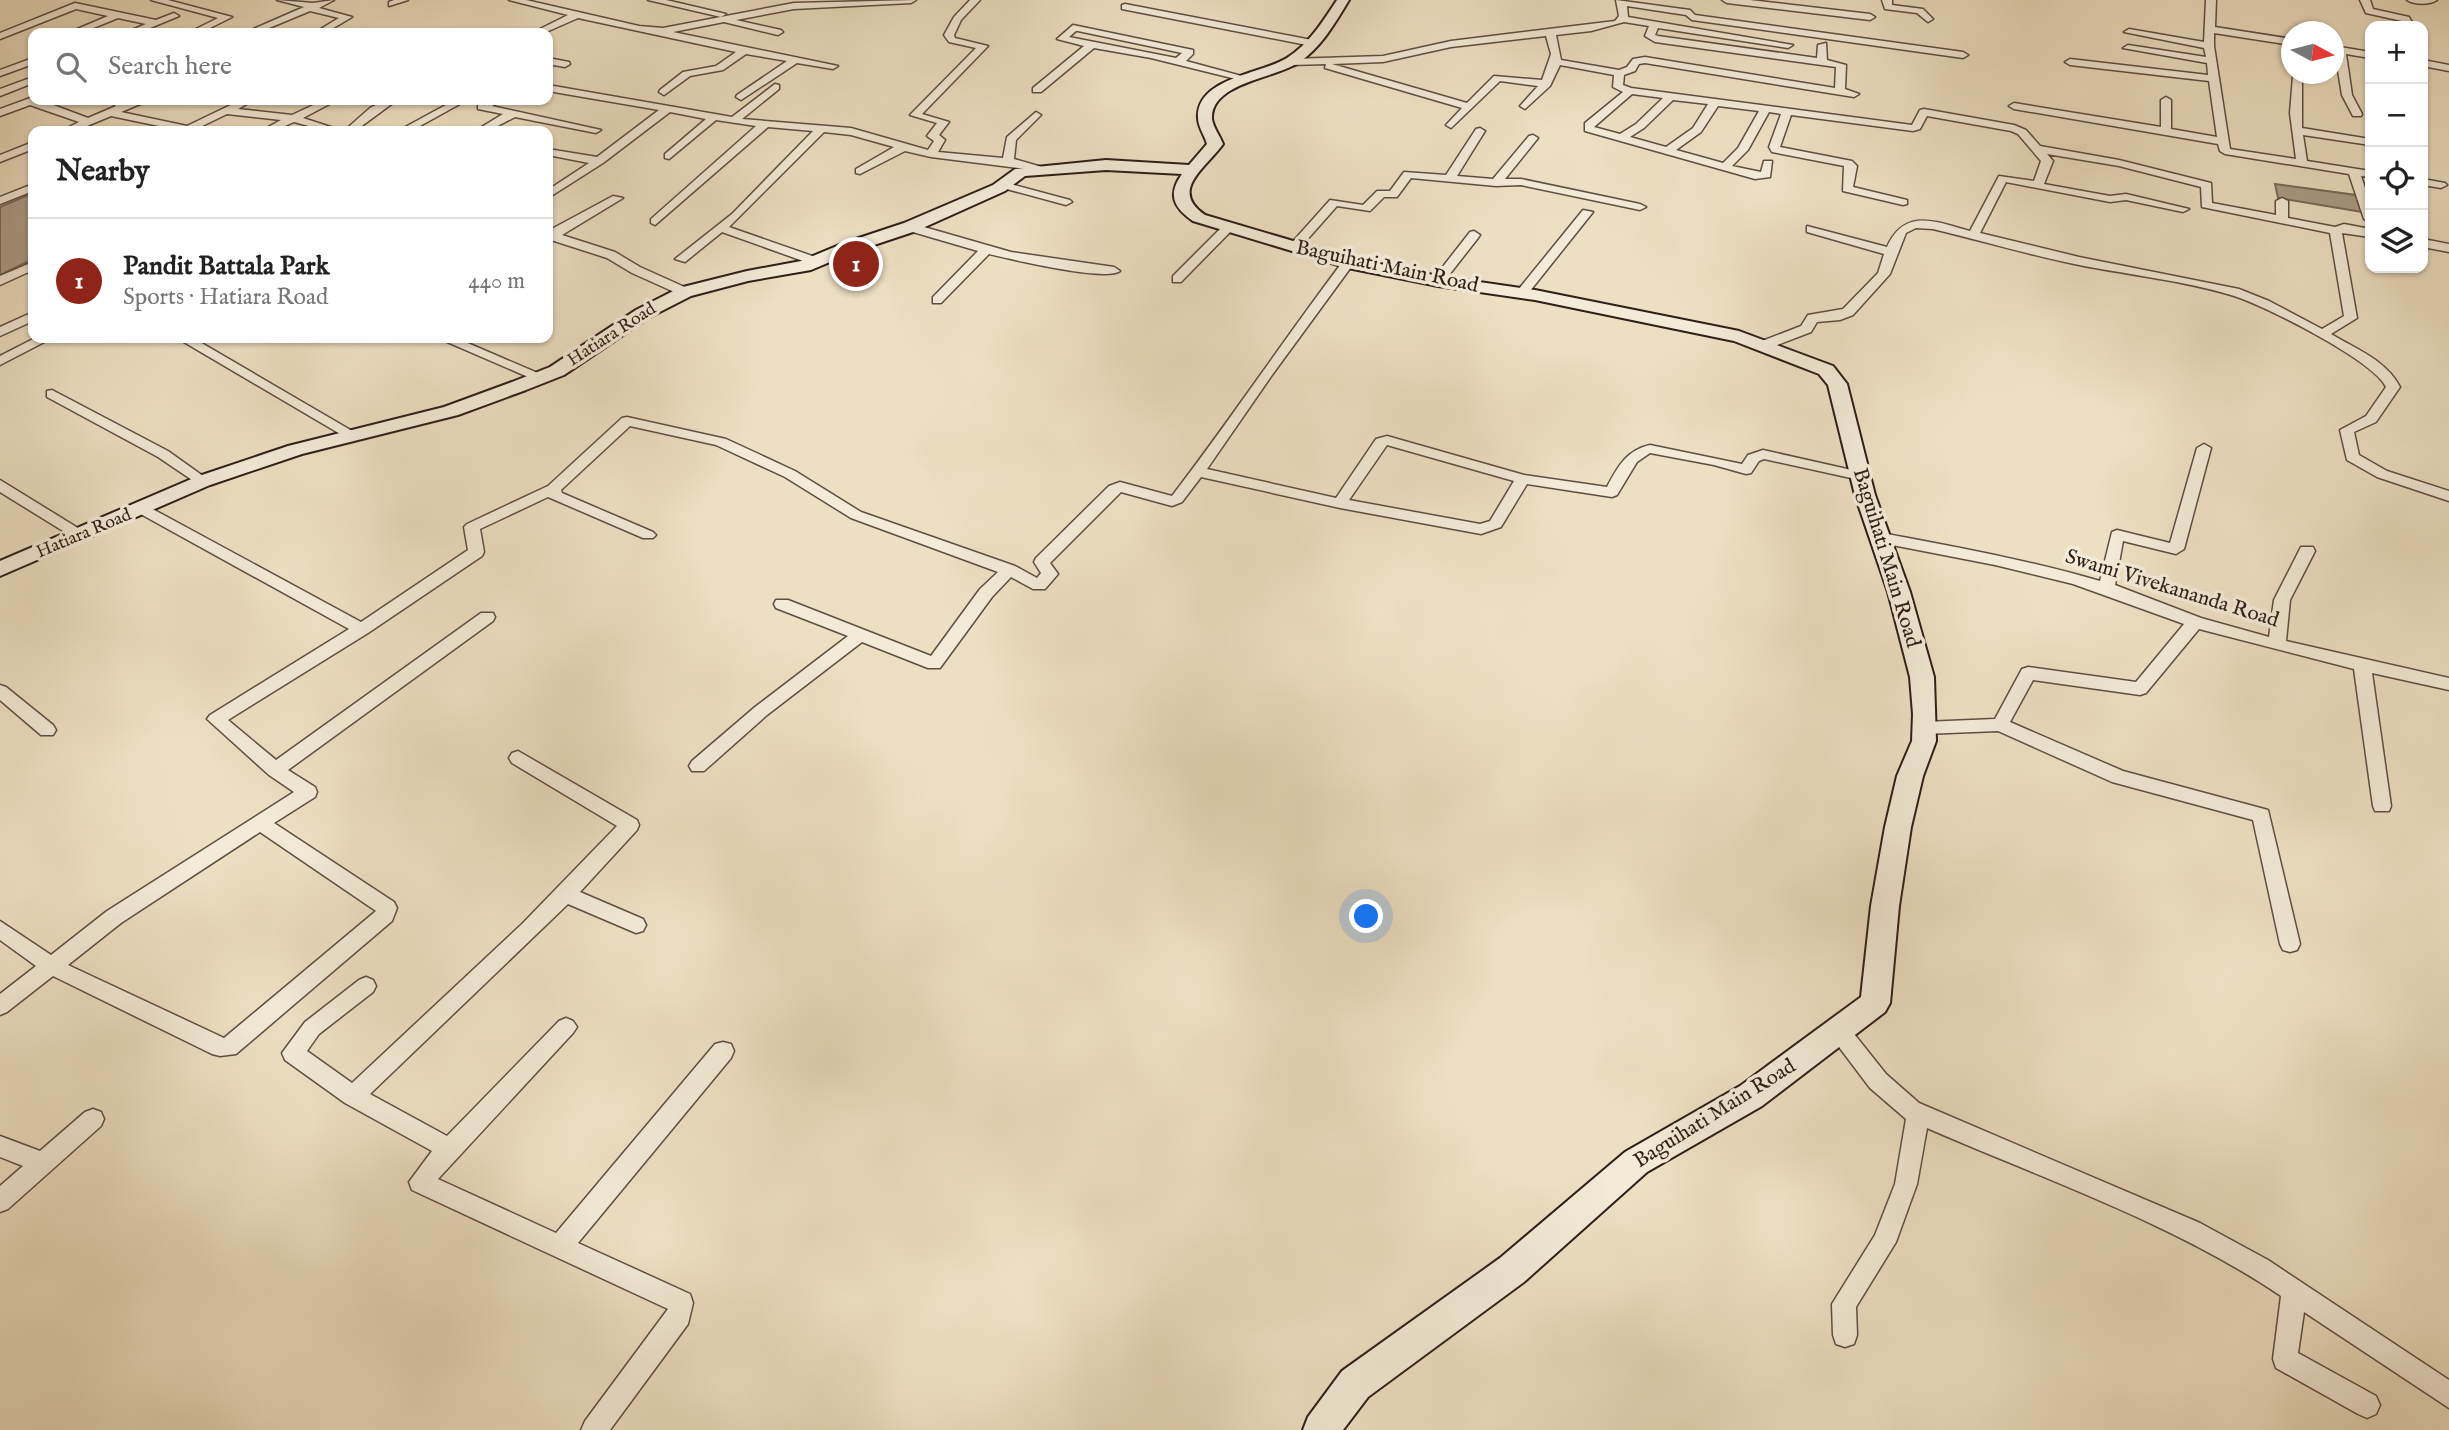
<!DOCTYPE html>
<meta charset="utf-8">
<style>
:root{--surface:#fff;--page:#f6f6f6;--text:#222;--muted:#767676;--line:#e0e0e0;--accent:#8f2418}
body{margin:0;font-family:"IM FELL English",serif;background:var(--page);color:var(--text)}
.controls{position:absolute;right:21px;top:21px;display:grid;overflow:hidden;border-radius:14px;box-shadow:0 2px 5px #0004}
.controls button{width:63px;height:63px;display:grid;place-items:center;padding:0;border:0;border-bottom:2px solid var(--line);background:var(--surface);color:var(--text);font:35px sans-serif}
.compass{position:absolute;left:2281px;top:21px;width:63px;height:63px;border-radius:50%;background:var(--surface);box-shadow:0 2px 5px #0004;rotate:97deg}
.you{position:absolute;left:1367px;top:917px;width:24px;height:24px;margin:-18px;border:5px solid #fff;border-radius:50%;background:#1a73e8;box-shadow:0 0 0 10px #1a73e833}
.badge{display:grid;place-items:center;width:46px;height:46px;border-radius:50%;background:var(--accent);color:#fff;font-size:23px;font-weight:700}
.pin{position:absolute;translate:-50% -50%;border:4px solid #fff;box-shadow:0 2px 7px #0006}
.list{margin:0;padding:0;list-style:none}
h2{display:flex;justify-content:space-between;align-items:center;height:91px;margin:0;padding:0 28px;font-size:30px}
h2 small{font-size:23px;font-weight:400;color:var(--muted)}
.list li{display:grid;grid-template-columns:46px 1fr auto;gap:21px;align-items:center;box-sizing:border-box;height:126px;padding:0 28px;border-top:2px solid var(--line)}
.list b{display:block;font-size:26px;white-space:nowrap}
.list p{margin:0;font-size:23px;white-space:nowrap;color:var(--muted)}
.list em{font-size:23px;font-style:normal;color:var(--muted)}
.icon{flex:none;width:38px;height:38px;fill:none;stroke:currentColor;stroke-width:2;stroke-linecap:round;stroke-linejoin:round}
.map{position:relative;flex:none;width:2449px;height:1430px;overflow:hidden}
.search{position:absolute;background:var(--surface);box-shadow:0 2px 5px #0004;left:28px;top:28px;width:525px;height:77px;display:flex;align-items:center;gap:18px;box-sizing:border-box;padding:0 24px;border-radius:14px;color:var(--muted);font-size:26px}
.panel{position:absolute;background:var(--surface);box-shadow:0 2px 5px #0004;left:28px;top:126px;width:525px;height:217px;border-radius:14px}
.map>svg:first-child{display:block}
.water{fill:#ac9d88;stroke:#7a6a5b;stroke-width:2}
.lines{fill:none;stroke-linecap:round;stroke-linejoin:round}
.street-casing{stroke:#5e4e42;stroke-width:3}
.secondary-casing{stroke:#2e1e18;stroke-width:4}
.street{fill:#f3ead7;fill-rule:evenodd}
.secondary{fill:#f3ead7;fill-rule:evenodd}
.labels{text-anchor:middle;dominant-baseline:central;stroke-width:7;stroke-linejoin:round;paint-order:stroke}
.far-street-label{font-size:18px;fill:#2e1e18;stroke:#f3ead7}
.street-label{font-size:21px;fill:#2e1e18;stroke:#f3ead7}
</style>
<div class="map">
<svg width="2449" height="1430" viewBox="0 0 2449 1430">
<rect width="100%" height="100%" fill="#eddfc2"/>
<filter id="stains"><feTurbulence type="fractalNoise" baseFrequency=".00286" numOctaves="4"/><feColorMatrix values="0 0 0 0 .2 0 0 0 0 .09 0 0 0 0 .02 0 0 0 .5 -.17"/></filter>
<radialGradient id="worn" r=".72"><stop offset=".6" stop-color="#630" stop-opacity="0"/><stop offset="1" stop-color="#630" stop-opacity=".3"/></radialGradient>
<!-- water -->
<g class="water">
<polygon points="2275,184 2356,195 2362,212 2278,198"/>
<polygon points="33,193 33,259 0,275 0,207"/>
</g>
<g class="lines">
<defs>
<g id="street">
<polygon points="151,0 168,0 232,17 200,33 188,33 218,18"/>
<polygon points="277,0 313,3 334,0 319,8 352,17 325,33 314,33 339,18 310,11 257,33 244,33 304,7"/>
<polygon points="394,0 408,0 389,6 389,2"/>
<polygon points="509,0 526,0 639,26 663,28 794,3 916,0 911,3 794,9 736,20 781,30 783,32 778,35 724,22 673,32 838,66 833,69 797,63 741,100 736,97 737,95 787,61 746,54 723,70 690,76 664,95 659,92 660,90 683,72 716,66 736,52 578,18 544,33 532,33 568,15"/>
<polygon points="648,0 666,0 726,14 721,17"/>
<polygon points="970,0 980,0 961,20 954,35 955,38 988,46 922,114 949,122 939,135 945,140 938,152 1003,158 1007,137 1036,112 1041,115 1016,140 1014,159 1042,167 1042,171 931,157 905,151 860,174 856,173 856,169 894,147 851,135 824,132 729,227 821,259 821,265 817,266 722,232 685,262 675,259 732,214 813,131 768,127 655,225 651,223 651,219 756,126 716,120 669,159 665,158 665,154 706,119 670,112 603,163 548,198 548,190 589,163 548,155 548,149 597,157 659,110 548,91 548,85 732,117 775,84 779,85 779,89 742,119 851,128 928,150 934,141 927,136 937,123 910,115 976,48 949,42 944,35 954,17"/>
<path d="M 1616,0 L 1690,10 L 1695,15 L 1963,52 L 1968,55 L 1963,58 L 1692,20 L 1686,15 L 1627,6 L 1628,17 L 1793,45 L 1788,48 L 1658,28 L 1655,35 L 1658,36 L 1817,58 L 1818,45 L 1826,43 L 1827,60 L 1846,65 L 1845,89 L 1859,94 L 1854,97 L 1645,63 L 1639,64 L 1635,71 L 1624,75 L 1623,85 L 1631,88 L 1912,125 L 1920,110 L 1924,109 L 2014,125 L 2026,130 L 2040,146 L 2119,160 L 2211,183 L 2212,203 L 2276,215 L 2276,201 L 2282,198 L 2288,201 L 2288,218 L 2335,227 L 2344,224 L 2370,229 L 2370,237 L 2342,233 L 2357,318 L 2331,334 C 2356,349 2386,360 2400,387 L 2376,422 L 2354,432 L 2359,455 L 2387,471 L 2449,491 L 2449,501 L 2377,477 L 2347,460 L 2340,430 L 2366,416 L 2386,387 C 2373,360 2262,304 2231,295 C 2184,281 2132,275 2084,266 C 2033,256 1983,241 1933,229 L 1916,228 L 1906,233 L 1890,274 L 1853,315 L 1840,320 L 1817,322 L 1811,332 L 1767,349 L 1757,349 L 1757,343 L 1801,326 L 1808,315 L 1843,309 L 1878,273 L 1884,254 L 1807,232 L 1807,226 L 1887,247 C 1905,207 1936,222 1970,231 L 1999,176 L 2034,181 L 2041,161 L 2018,134 L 2011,131 L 1927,116 L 1920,129 L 1913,131 L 1791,115 L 1780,147 L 1852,161 L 1857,166 L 1853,187 L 1907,200 L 1907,204 L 1903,205 L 1843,191 L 1844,166 L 1772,152 L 1769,147 L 1781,114 L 1769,112 L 1748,150 L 1732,166 L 1761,172 L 1764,161 L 1772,161 L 1770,177 L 1755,179 L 1585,131 L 1585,123 L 1623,92 L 1613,87 L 1614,75 L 1560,65 L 1550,86 L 1525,109 L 1520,106 L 1538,86 L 1500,81 L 1451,128 L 1446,125 L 1462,108 L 1325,68 L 1326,64 L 1291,65 L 1286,62 L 1291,59 L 1383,56 L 1451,41 L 1615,21 L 1619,16 ZM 1624,22 L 1649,26 L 1645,36 L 1655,42 L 1836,67 L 1835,88 L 1645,57 L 1633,59 L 1627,67 L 1619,70 L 1561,60 L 1556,35 L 1591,31 ZM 1546,36 L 1551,54 L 1542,80 L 1494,76 L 1467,103 L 1332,64 L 1383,62 L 1451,47 ZM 1632,94 L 1663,98 L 1636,124 L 1620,134 L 1594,127 ZM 1673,100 L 1708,104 L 1693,128 L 1666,147 L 1630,137 L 1644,128 ZM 1718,106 L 1759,111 L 1738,148 L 1723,163 L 1676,150 L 1701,132 ZM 2047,154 L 2119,166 L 2201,187 L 2202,207 L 2330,233 L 2344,316 L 2322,329 L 2269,301 L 2239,289 L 2079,257 L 1980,233 L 2006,182 L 2110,202 L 2126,200 L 2183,212 L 2189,209 L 2126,194 L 2110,196 L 2044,184 L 2053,161 Z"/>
<polygon points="1722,0 1750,0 1870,14 1875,17 1870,20 1727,3"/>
<polygon points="1882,0 1892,0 1892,5 1923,9 1933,19 1928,22 1917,13 1885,9"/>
<polygon points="2206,0 2216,0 2215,27 2292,39 2292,45 2214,33 2214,46 2230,149 2296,159 2290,113 2293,76 2302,74 2302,128 2370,139 2370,145 2303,135 2307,161 2370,171 2370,177 2361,176 2370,203 2370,222 2364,219 2349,174 2225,154 2220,151 2218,144 2014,109 2009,106 2014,103 2161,127 2161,100 2166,97 2171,100 2171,129 2217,137 2209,81 2070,65 2065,62 2070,59 2208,75 2207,63 2123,48 2128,45 2206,57 2204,48 2124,32 2129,29 2204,42"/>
<polygon points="2360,0 2370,0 2373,9 2409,17 2414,26 2404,26 2402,21 2366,13"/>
<path d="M 2407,0 L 2437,0 C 2430,5 2414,5 2407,0 Z"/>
<polygon points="75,3 156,20 174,13 179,16 138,33 125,33 146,24 118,18 81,33 68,33 108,16 76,9 0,39 0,33"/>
<polygon points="1125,4 1312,40 1317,43 1312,46 1122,9 1122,5"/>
<path d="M 1073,25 L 1193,50 L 1193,54 L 1186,61 L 1249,78 L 1244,81 L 1151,58 L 1094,48 L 1041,92 L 1033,92 L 1033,88 L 1084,46 L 1057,39 ZM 1076,31 L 1078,31 L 1182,53 L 1176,58 L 1069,37 Z"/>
<polygon points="2334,46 2370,52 2370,58 2346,54 2352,95 2362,114 2361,116 2353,116 2342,95"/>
<polygon points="33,58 33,64 0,76 0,70"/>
<polygon points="548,58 569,62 570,64 565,67 548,64"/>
<polygon points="2423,60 2449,65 2449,71 2423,66"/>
<polygon points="33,77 33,83 0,96 0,89"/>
<polygon points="33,97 33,100 40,100 88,118 116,106 107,100 120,100 128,103 137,100 150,100 121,112 187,126 241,100 254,100 238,109 292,115 324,100 337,100 303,118 343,131 327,131 294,122 274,131 261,131 281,120 227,114 192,131 183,131 111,116 75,131 61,131 79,122 30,105 0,116 0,109"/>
<polygon points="385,100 397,100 355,131 344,131 370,108"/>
<polygon points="455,100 467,100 411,131 398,131"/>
<polygon points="488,100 501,100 492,106 601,130 596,133 515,117 488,131 475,131 503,114 478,109 478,105"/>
<polygon points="1480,128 1485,131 1457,176 1493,179 1529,136 1533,135 1538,138 1505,179 1521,179 1640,204 1646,207 1640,210 1521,185 1496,186 1411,178 1397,197 1384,197 1370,211 1337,206 1298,250 1288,247 1330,200 1363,205 1377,191 1390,191 1404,172 1446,175 1476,129"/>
<polygon points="33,142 33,149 0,162 0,155"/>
<polygon points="2423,179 2445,183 2447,185 2441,188 2423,185"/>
<polygon points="1003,182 1070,200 1072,202 1066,205 999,187 999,183"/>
<polygon points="33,184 33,191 0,204 0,197"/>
<polygon points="613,196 623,198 562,235 615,252 640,267 689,289 689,295 681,295 632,273 607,258 548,239 548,231"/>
<polygon points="1583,210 1593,212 1526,296 1518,296 1518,290"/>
<path d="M 910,223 L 1011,252 L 1114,267 L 1120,271 C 1106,282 1010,259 989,254 L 941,303 L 933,303 L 933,297 L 978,251 L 906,230 L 904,227 Z"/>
<polygon points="1225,224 1235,227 1181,282 1173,282 1173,276"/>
<polygon points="1474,231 1480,235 1478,238 1442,284 1434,284 1434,278 1470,232"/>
<polygon points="2423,239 2449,244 2449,252 2423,247"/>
<path d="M 1348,259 L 1354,263 L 1272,375 L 1207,469 L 1336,498 L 1376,439 L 1387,436 L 1524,475 L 1607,487 C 1618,466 1627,450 1650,445 L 1742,464 L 1748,455 L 1763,450 L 1865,473 L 1867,476 L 1860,480 L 1764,459 L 1759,461 L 1751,473 L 1746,474 L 1714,465 L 1650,453 L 1637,462 L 1617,495 L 1612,497 L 1527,484 L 1501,527 L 1481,534 L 1340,508 L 1201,477 L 1182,502 L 1172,506 L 1121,492 L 1050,563 L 1058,574 L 1045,589 L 1033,589 L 1011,577 L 992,597 L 940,668 L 928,668 L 862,642 L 767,715 L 704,771 L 692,771 L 689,766 L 692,761 L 755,707 L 848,636 L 776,608 L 774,604 L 776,600 L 788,600 L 931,656 L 980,589 L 998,572 L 851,518 L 785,477 L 716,445 L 630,426 L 561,490 L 562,493 L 653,532 L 656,535 L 653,538 L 643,538 L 548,497 L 480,529 L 484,552 L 482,556 L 368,633 L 228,720 L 276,760 L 481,613 L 493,613 L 495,617 L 493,621 L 288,770 L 315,787 L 317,792 L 315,797 L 274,823 L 394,902 L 397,908 L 392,921 L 236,1054 L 220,1056 L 212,1054 L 53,976 L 7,1012 L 0,1015 L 0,994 L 36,966 L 0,940 L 0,921 L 51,955 L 107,911 L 294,792 L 269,775 L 207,719 L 210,715 L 349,629 L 137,512 L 134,509 L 137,506 L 147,506 L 361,622 L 468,550 L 464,527 L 467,524 L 548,486 L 622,418 L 627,417 L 726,439 L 795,471 L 861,512 L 1015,566 L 1037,578 L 1041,573 L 1034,562 L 1036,558 L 1109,486 L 1120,482 L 1172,496 C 1231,419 1285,338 1344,260 ZM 1387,445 L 1514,481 L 1490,521 L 1480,524 L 1349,500 ZM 260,832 L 376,911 L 224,1038 L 68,965 L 121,923 Z"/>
<polygon points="33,262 33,270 0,285 0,276"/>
<polygon points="33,312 33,321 0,336 0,327"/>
<polygon points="35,338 52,338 0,365 0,356"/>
<polygon points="177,338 193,338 359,435 357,438 347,438"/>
<polygon points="438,338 456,338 547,377 540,381 535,380"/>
<polygon points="52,390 168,451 210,481 208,484 198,484 158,457 47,397 47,391"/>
<path d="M 2204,444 L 2211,448 L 2184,549 L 2176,554 L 2123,541 L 2115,585 L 2201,618 L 2269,637 L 2274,600 L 2301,547 L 2313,547 L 2315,551 L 2290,600 L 2286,641 L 2449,678 L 2449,690 L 2372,673 L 2391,806 L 2389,811 L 2375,811 L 2373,806 L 2354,669 L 2199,629 L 2146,693 L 2140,695 L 2033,680 L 2010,722 L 2123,771 L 2268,810 L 2300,944 L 2297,950 L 2290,952 L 2283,950 L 2280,944 L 2253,820 L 2112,782 L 1998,731 L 1924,734 L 1918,733 L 1915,728 L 1918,723 L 1924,722 L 1995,719 L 2022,669 L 2028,667 L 2136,682 L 2184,624 L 2073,584 L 1995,565 L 1882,543 L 1874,538 L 1882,533 C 1955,547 2028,560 2100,581 L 2112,532 L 2117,530 L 2170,543 L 2197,448 Z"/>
<polygon points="0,480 86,533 89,536 81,541 76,539 0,492"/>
<polygon points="0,685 6,687 53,725 56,730 53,735 41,735 0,700"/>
<polygon points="518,751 637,820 639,825 637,830 580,892 643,919 646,925 643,931 636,933 568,904 370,1094 447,1136 559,1021 566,1018 573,1021 577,1027 573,1033 438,1179 556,1233 715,1044 723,1042 731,1044 734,1051 731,1058 578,1243 690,1294 693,1303 688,1324 610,1430 581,1430 585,1421 668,1309 412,1190 409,1182 432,1151 345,1103 285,1060 282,1053 305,1022 359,980 366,977 373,980 376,986 373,992 319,1034 307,1051 352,1083 522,924 617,826 512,763 509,758 512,753"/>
<path d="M 1840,1023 L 1847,1025 L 1886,1074 L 1919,1103 L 2200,1223 L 2268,1260 L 2449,1380 L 2449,1408 L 2304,1312 L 2298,1353 L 2376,1396 L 2380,1405 L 2376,1414 L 2367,1418 L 2358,1414 L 2276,1368 L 2273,1359 L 2281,1296 C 2175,1224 2044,1179 1927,1128 L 1917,1184 L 1896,1242 L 1856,1307 L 1857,1335 L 1854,1344 L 1845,1347 L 1836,1344 L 1833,1335 L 1832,1304 L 1875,1235 L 1895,1184 L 1906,1119 L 1870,1088 L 1833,1039 L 1829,1032 L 1833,1025 Z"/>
<polygon points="93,1109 101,1112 104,1119 101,1126 8,1209 0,1212 0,1186 23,1166 0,1157 0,1136 40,1151 85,1112"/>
</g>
<path id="secondary" d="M 1337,0 L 1349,0 C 1335,23 1321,48 1298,63 C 1275,78 1210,83 1212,119 C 1213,127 1220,136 1223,144 C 1205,169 1169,190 1205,215 L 1351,258 L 1438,276 L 1535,290 L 1739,331 L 1833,366 L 1847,384 L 1875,495 L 1910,592 L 1934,677 L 1936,741 L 1923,776 L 1911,827 L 1899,906 L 1890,1003 L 1885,1012 L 1762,1106 L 1647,1172 L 1524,1282 L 1368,1397 L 1343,1430 L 1303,1430 L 1308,1417 L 1342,1371 L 1500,1258 L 1625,1152 L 1740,1086 L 1861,997 L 1871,906 L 1885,827 L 1897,776 L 1912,741 L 1913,714 L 1910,677 L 1888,592 L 1855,495 L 1828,385 L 1819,374 L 1734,341 L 1535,300 L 1438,286 L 1348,268 L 1193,221 C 1174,208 1167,195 1182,174 L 1106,170 L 1025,176 L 1005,191 L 916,231 L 856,251 L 811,270 L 748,281 L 691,296 L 648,318 L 564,375 L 526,390 L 458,415 L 302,454 L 210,485 L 0,576 L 0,561 L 196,477 L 288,446 L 444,407 L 512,382 L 550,367 L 636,310 L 679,288 L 747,271 L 801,261 L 844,243 L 904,223 L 993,185 L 1015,169 L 1106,160 L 1189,165 L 1207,144 C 1205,136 1198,127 1198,118 C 1196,78 1261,74 1287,58 C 1309,44 1323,21 1337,0 Z"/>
</defs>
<!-- street casing -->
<use href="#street" class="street-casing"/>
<!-- secondary casing -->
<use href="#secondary" class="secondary-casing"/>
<!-- street -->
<use href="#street" class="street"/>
<!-- secondary -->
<use href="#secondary" class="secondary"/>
</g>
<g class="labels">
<!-- far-street labels -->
<g class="far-street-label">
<text transform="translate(612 335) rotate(-33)">Hatiara Road</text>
<text transform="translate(84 534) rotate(-23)">Hatiara Road</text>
</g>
<!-- street labels -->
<g class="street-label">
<text transform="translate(1387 267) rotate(12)">Baguihati Main Road</text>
<text transform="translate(1886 558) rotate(73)">Baguihati Main Road</text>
<text transform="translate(2172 589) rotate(17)">Swami Vivekananda Road</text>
<text transform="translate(1715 1114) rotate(-32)">Baguihati Main Road</text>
</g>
</g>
<rect width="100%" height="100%" filter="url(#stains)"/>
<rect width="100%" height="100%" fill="url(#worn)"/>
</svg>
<div class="controls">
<button>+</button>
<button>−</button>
<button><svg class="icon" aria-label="locate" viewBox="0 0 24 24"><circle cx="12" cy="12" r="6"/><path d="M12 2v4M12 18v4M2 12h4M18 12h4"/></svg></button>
<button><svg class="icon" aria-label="layers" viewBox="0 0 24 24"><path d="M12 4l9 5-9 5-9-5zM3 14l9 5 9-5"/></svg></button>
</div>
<svg class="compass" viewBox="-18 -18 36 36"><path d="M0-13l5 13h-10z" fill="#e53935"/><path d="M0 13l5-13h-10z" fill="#767676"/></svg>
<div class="you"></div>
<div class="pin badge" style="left:856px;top:264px">1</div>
<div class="search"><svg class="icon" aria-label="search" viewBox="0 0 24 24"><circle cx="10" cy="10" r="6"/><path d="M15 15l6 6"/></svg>Search here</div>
<section class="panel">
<h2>Nearby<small></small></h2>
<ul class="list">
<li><span class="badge">1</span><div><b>Pandit Battala Park</b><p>Sports · Hatiara Road</p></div><em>440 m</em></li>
</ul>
</section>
</div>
